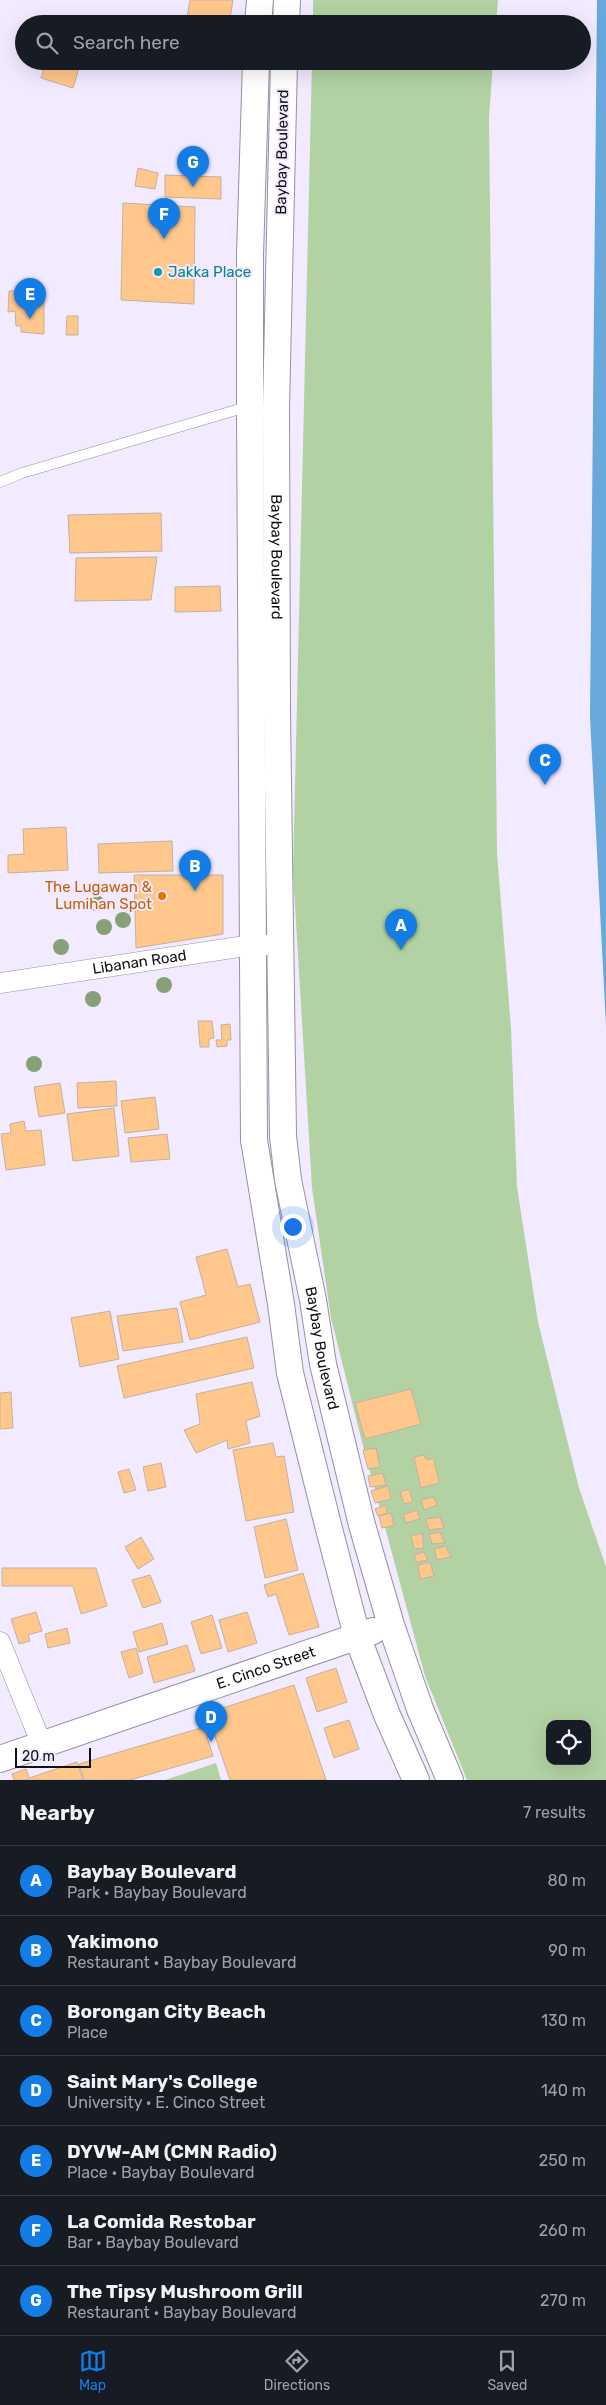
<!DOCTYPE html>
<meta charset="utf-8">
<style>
:root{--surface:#171b24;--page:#242831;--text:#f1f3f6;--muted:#9ea1a6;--line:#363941;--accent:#147de5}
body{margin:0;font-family:Rubik,sans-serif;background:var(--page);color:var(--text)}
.controls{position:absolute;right:15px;bottom:15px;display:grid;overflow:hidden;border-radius:10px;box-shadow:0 5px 20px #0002}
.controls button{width:45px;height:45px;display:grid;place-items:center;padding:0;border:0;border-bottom:1px solid var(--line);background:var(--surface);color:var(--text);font:25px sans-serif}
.scale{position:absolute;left:15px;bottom:12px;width:76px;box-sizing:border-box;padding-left:5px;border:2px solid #121016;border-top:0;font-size:14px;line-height:18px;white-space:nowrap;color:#121016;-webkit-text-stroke:4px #f2eaff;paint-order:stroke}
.you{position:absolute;left:292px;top:1226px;width:18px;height:18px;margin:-12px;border:4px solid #fff;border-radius:50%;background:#1a73e8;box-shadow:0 0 0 8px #1a73e833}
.badge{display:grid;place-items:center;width:32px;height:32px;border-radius:50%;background:var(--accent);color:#fff;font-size:16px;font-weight:700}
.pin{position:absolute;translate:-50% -41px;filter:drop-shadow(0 1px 2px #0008)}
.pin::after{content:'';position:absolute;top:26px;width:18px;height:15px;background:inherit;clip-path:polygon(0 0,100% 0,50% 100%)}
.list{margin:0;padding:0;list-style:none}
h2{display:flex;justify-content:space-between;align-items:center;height:65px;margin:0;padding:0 20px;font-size:21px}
h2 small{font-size:16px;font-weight:400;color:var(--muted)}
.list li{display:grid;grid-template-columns:32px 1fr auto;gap:15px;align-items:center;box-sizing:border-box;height:70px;padding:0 20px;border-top:1px solid var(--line)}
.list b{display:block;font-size:19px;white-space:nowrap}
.list p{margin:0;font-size:16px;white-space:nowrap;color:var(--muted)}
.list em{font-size:16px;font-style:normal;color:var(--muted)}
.icon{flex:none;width:28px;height:28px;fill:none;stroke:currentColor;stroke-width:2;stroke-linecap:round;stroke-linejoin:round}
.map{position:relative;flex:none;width:606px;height:1780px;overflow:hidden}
.search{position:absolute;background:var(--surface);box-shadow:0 5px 20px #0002;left:15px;right:15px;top:15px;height:55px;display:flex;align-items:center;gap:12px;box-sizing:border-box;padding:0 18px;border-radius:28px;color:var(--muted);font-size:19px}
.sheet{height:555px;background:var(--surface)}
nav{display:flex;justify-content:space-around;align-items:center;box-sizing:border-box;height:70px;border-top:1px solid var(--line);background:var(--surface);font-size:14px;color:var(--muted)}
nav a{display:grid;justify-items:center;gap:2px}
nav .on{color:var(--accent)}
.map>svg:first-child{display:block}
.green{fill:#b2d2a3;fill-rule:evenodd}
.water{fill:#68a8da}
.building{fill:#ffc78c;stroke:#c1b1a1}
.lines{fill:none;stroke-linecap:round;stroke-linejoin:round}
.service-casing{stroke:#978fa2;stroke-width:11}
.minor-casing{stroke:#978fa2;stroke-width:21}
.tertiary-casing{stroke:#978fa2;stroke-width:28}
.service{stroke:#fff;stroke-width:10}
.minor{stroke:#fff;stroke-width:20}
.tertiary{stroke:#fff;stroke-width:26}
.tree{fill:#87a077}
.culture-dot{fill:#0f9aa8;stroke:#f2eaff;stroke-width:2}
.food-dot{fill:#e8710a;stroke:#f2eaff;stroke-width:2}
.labels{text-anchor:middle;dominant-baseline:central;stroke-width:4;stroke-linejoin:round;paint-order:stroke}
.street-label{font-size:15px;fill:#121016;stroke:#f2eaff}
.culture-label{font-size:15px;fill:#0d838f;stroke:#f2eaff;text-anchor:start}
.food-label{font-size:15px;fill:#c56008;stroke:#f2eaff;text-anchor:end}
</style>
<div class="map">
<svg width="606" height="1780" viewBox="0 0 606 1780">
<rect width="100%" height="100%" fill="#f2eaff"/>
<!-- green -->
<g class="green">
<polygon points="313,0 498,0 496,24 313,24"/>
<path d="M 312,61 L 493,61 L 489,118 L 497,853 L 511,1028 L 517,1187 L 538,1322 L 579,1488 L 606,1567 L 606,1780 L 467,1780 L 425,1676 L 362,1442 L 331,1318 L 312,1188 L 293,872 ZM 550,1724 L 587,1724 L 587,1761 L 550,1761 Z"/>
<polygon points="216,1763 221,1780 165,1780"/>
</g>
<!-- water -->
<polygon class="water" points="597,0 606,0 606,1026 590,717"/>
<!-- building -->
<g class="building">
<polygon points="190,0 233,0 229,24 187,18"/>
<polygon points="46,61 81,61 73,88 41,78"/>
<polygon points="138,168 158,173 155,189 135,186"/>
<polygon points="165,175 221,177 221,199 165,197"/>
<polygon points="123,203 195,207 194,304 121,300"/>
<polygon points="9,291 44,291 44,334 21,332 21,326 16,326 15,311 8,312"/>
<polygon points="67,316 78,316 78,335 66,335"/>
<polygon points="161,513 162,551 70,553 68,515"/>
<polygon points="157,557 151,600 75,601 76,558"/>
<polygon points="220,586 221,611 175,612 175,587"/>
<polygon points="66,827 68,870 8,873 8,855 24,854 23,829"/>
<polygon points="172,841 173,871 99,873 98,844"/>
<polygon points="134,875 223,875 223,934 136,948"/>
<polygon points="198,1021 212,1021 214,1038 209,1039 209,1047 200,1047"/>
<polygon points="230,1024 231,1040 227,1040 227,1046 217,1047 216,1040 222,1040 221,1025"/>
<polygon points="116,1081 117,1106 78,1108 77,1083"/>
<polygon points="60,1083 65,1113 39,1117 34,1087"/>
<polygon points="155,1097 159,1129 125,1133 121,1101"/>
<polygon points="114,1108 119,1156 73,1161 67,1114"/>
<polygon points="24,1121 26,1131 41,1130 45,1165 6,1170 1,1134 11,1133 10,1124"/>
<polygon points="167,1134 170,1159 131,1162 128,1138"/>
<polygon points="227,1249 238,1287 250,1284 260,1322 190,1340 180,1302 206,1295 196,1257"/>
<polygon points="177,1308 183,1342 123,1351 117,1316"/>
<polygon points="110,1311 119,1359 80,1367 71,1318"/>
<polygon points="247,1337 254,1368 124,1398 117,1366"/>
<polygon points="252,1382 260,1416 246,1421 250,1443 228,1449 227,1440 196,1453 184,1430 200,1424 196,1394"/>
<polygon points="411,1389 421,1424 365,1439 355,1403"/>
<polygon points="11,1392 13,1428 0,1429 0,1393"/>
<polygon points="273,1443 276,1457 284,1456 294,1512 246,1521 233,1450"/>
<polygon points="376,1448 380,1467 368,1469 363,1450"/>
<polygon points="424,1455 426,1459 434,1459 439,1483 421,1488 414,1457"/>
<polygon points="161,1463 166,1487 148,1491 143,1467"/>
<polygon points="129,1469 136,1490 124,1493 118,1472"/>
<polygon points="383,1473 386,1485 370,1487 368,1476"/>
<polygon points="388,1486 391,1499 375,1503 371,1491"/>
<polygon points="409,1489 413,1502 404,1504 400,1492"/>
<polygon points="434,1497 437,1505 424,1510 421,1500"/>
<polygon points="386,1505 387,1513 378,1516 375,1509"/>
<polygon points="417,1510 420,1519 406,1523 403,1515"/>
<polygon points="391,1513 394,1526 382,1528 379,1516"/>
<polygon points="440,1517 444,1528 429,1530 426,1519"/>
<polygon points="286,1519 298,1570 265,1578 254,1527"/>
<polygon points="440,1532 445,1543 432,1544 429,1534"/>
<polygon points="422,1533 424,1548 414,1549 411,1536"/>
<polygon points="141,1537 154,1559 138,1569 125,1547"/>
<polygon points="446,1546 451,1557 437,1560 434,1549"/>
<polygon points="424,1552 428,1560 416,1562 414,1555"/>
<polygon points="430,1562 434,1576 420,1579 418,1565"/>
<polygon points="2,1568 96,1568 107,1606 81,1614 73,1586 2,1586"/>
<polygon points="303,1573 319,1627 289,1635 276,1594 268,1597 264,1585"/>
<polygon points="150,1575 161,1602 143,1608 132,1580"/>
<polygon points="36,1612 42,1631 28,1635 30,1641 19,1644 11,1619"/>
<polygon points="247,1612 257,1643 228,1652 219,1620"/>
<polygon points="212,1615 222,1648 201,1654 191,1622"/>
<polygon points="162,1623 168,1644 139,1652 133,1632"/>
<polygon points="67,1628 70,1643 48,1648 45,1634"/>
<polygon points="187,1645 195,1671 154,1683 147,1657"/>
<polygon points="136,1648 143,1673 129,1678 121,1652"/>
<polygon points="336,1668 347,1702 317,1712 306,1678"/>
<polygon points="294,1685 326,1780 230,1780 207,1713"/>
<polygon points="349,1720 359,1749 334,1758 324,1728"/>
<polygon points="204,1727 213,1756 130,1780 84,1780 79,1764"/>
<polygon points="77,1762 83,1780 14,1780 12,1774 26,1769 29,1778"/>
</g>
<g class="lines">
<defs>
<polyline id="service" points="0,482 22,473 250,406"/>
<g id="minor">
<path id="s1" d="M 0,983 L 252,945 L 280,945"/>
<polyline points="0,1642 42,1745"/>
</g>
<g id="tertiary">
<polyline points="258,24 260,0"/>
<polyline points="286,24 287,0"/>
<polyline points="256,61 250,255 250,406 254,1140 281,1304 290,1373 328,1525 357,1636 387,1715 416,1780"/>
<path id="s2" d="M 284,61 L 276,407 L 277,712 L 283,1136 L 288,1180 L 313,1300 L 323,1364 L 362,1525 L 391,1625 L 420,1709 L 450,1780"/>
<path id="s3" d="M 0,1759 L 373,1631"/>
</g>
</defs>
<!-- service casing -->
<use href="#service" class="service-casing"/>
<!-- minor casing -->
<use href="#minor" class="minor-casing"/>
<!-- tertiary casing -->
<use href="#tertiary" class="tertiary-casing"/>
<!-- service -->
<use href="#service" class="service"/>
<!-- minor -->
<use href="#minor" class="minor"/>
<!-- tertiary -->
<use href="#tertiary" class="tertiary"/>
</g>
<!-- trees -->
<g class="tree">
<circle cx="96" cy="903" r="8"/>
<circle cx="123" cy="920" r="8"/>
<circle cx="104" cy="927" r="8"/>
<circle cx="61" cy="947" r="8"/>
<circle cx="164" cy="985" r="8"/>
<circle cx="93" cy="999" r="8"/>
<circle cx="34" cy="1064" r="8"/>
</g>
<!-- markers -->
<circle class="culture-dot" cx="158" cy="272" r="5"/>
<circle class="food-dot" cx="162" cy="896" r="5"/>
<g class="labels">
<!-- street labels -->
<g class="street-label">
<text transform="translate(282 152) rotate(-89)">Baybay Boulevard</text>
<text stroke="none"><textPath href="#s2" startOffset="496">Baybay Boulevard</textPath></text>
<text stroke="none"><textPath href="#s1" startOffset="141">Libanan Road</textPath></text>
<text stroke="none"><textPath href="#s2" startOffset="1291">Baybay Boulevard</textPath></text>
<text stroke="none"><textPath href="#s3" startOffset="281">E. Cinco Street</textPath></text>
</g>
<!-- culture labels -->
<g class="culture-label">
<text x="168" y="272">Jakka Place</text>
</g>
<!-- food labels -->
<g class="food-label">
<text x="152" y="887">The Lugawan &amp;<tspan x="152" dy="17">Lumihan Spot</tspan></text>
</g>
</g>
</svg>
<div class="controls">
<button><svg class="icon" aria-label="locate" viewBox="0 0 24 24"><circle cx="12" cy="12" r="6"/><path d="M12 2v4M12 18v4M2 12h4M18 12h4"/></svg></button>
</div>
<div class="scale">20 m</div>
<div class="you"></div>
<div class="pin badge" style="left:401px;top:950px">A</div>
<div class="pin badge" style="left:195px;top:891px">B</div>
<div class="pin badge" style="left:545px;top:785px">C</div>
<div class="pin badge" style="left:211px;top:1742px">D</div>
<div class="pin badge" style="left:30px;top:319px">E</div>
<div class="pin badge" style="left:164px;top:239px">F</div>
<div class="pin badge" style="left:193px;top:187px">G</div>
<div class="search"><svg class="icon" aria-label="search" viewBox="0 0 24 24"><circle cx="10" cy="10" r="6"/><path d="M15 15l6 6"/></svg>Search here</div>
</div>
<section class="sheet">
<h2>Nearby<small>7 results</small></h2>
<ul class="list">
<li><span class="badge">A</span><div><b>Baybay Boulevard</b><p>Park · Baybay Boulevard</p></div><em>80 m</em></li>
<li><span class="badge">B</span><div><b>Yakimono</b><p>Restaurant · Baybay Boulevard</p></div><em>90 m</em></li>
<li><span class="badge">C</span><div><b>Borongan City Beach</b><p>Place</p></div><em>130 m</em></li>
<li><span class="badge">D</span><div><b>Saint Mary's College</b><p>University · E. Cinco Street</p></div><em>140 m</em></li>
<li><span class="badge">E</span><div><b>DYVW-AM (CMN Radio)</b><p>Place · Baybay Boulevard</p></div><em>250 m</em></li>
<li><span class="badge">F</span><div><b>La Comida Restobar</b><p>Bar · Baybay Boulevard</p></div><em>260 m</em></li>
<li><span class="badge">G</span><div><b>The Tipsy Mushroom Grill</b><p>Restaurant · Baybay Boulevard</p></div><em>270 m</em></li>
</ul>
</section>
<nav>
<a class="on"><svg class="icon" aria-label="map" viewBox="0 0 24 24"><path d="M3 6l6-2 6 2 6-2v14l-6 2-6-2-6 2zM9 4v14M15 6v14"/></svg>Map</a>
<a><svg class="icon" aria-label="directions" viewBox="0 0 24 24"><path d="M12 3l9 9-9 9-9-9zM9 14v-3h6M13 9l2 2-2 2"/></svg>Directions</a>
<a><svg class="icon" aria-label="saved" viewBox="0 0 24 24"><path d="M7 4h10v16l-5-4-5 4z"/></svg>Saved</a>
</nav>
